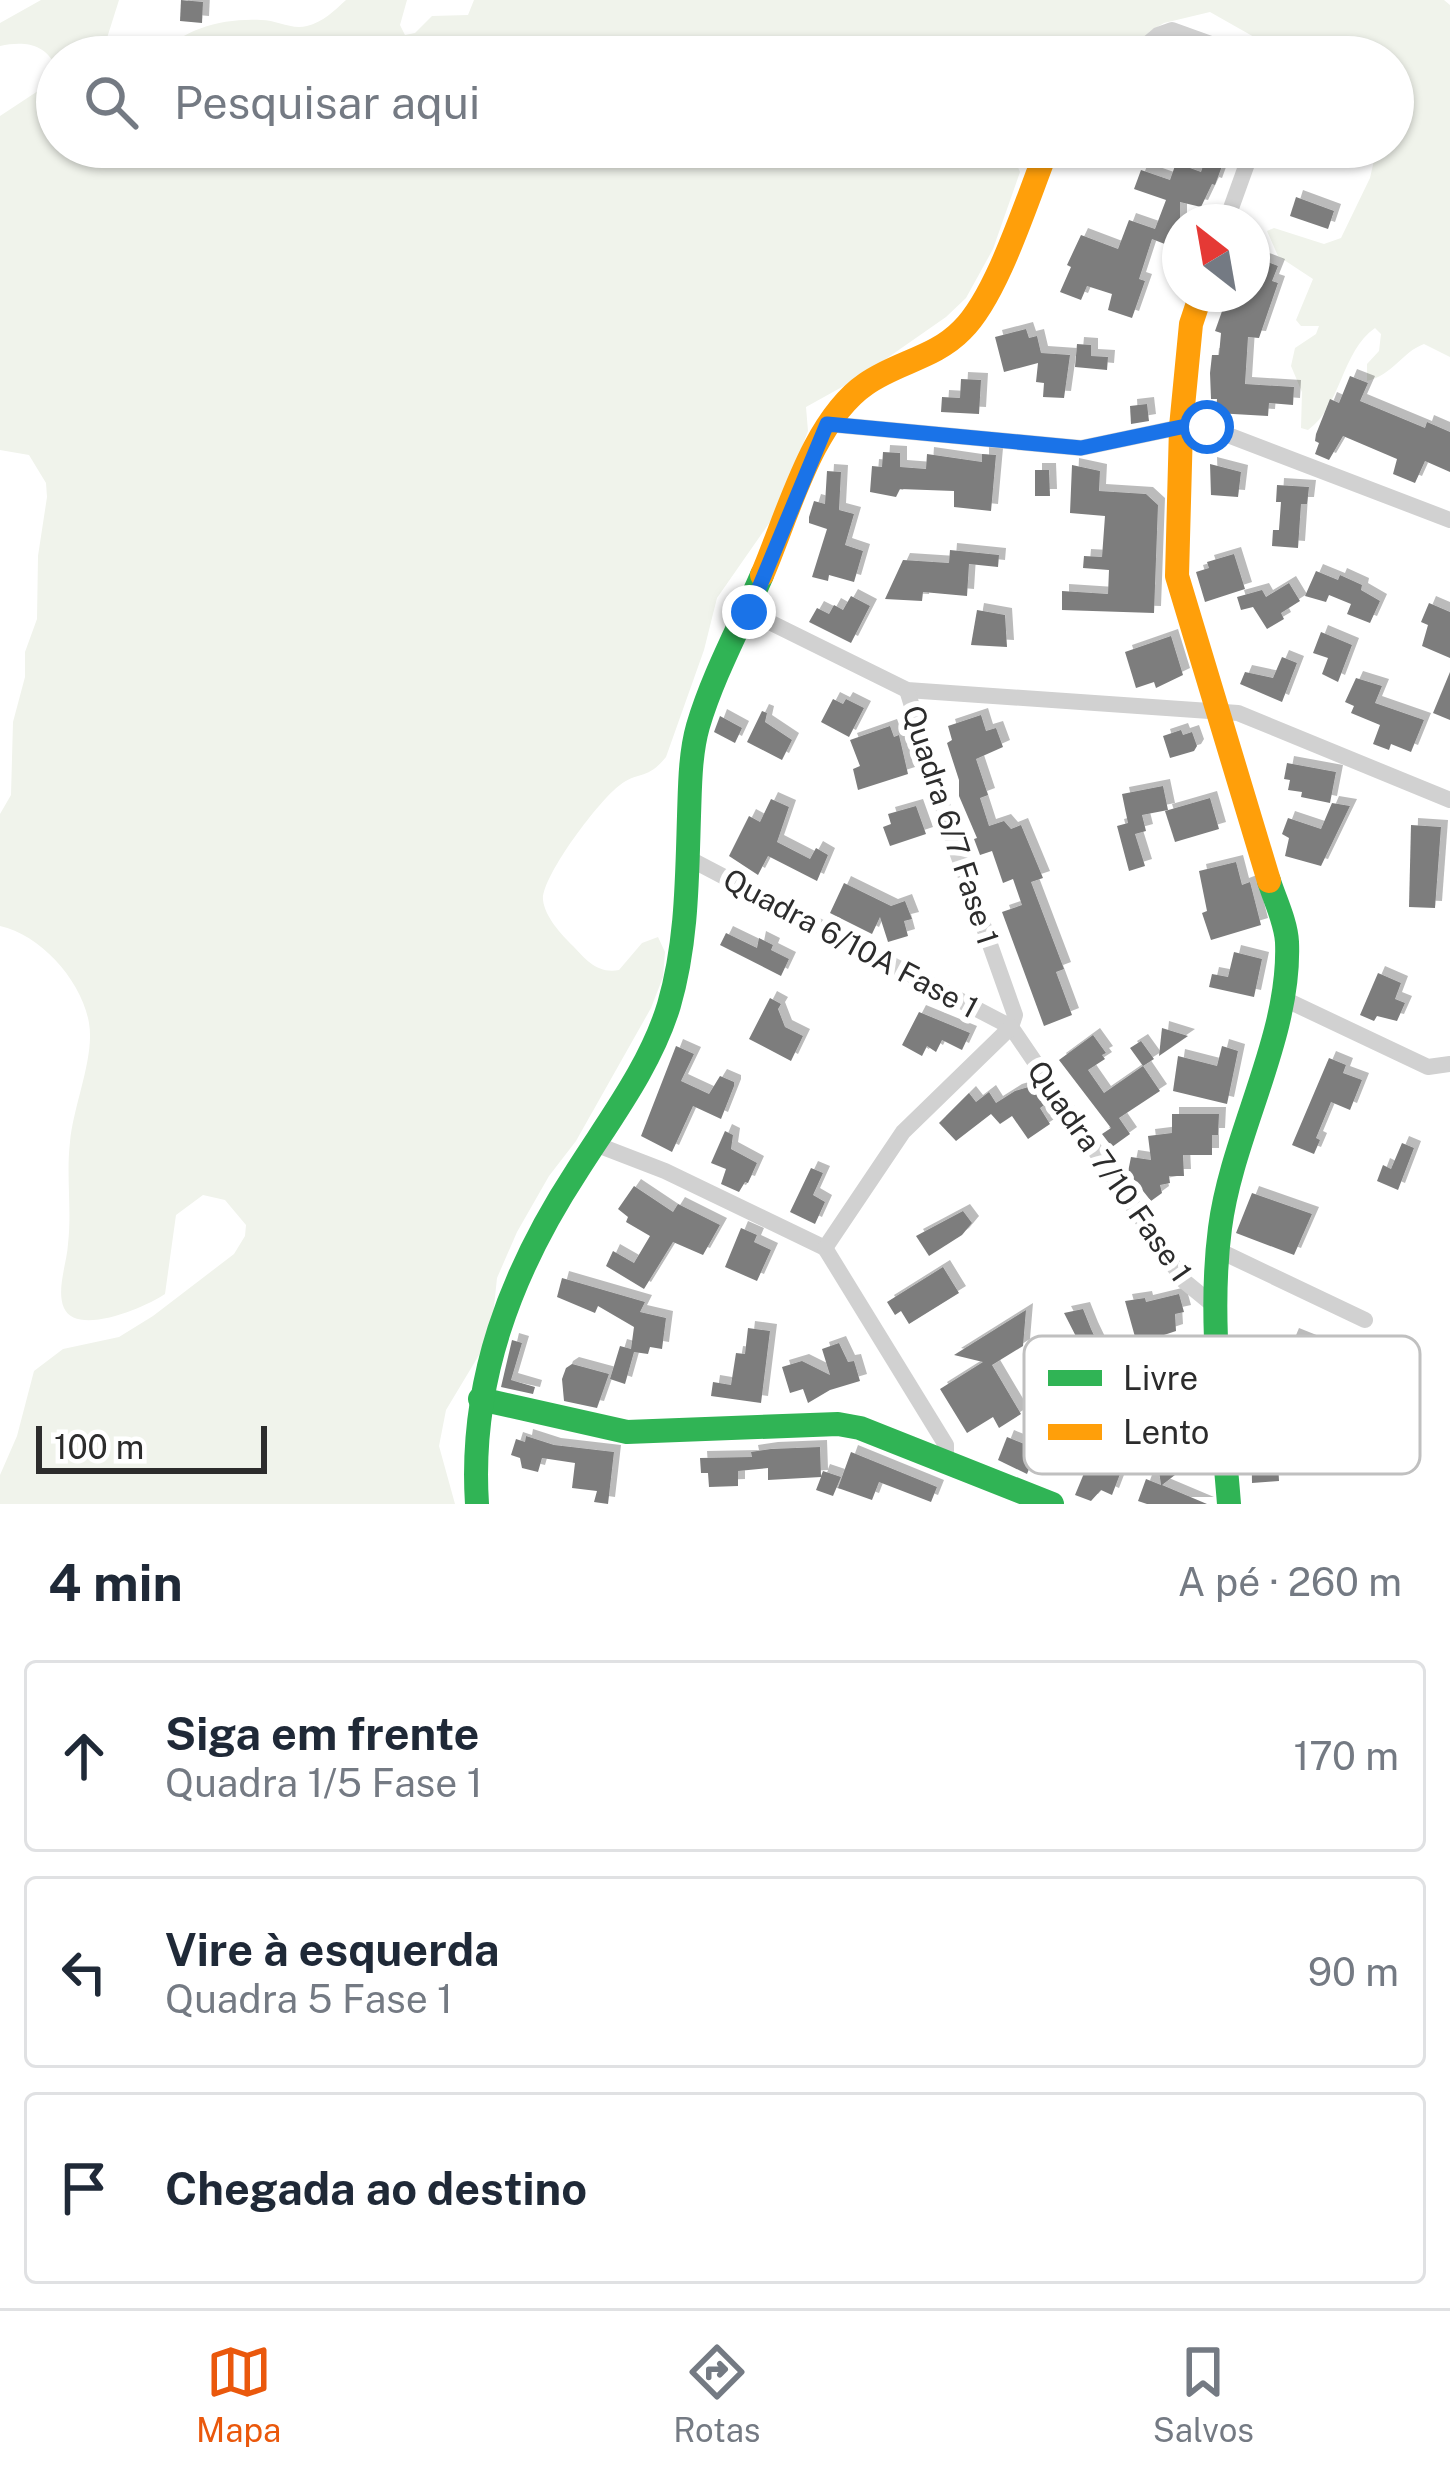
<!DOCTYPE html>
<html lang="pt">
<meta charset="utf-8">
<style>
:root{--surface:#fff;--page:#f2f2f3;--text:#1f2937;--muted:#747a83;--line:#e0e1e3;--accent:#ea580c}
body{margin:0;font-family:"Public Sans",sans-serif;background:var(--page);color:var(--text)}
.compass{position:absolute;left:1162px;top:204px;width:108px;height:108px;border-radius:50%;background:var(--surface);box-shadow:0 3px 9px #0004;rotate:329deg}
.scale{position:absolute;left:36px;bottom:30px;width:231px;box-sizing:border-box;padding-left:12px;border:6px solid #2c2c2c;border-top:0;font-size:33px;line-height:42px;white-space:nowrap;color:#2c2c2c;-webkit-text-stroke:9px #fff;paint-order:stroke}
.stop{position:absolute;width:36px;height:36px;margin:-27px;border:9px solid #1a73e8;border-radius:50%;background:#fff}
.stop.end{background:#1a73e8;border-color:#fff;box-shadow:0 3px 12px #0008}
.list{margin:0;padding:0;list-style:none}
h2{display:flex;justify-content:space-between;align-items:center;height:156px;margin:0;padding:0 48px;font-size:51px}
h2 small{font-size:39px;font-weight:400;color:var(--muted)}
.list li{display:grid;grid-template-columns:78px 1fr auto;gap:36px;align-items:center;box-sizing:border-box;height:192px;margin:0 24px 24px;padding:0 24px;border:3px solid var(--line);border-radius:12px}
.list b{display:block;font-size:45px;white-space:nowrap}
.list p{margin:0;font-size:39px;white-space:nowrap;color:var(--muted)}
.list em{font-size:39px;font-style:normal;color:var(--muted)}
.icon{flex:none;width:66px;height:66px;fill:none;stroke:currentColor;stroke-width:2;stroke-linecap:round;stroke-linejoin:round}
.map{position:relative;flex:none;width:1450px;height:1504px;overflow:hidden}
.search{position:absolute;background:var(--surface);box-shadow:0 3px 9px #0004;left:36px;right:36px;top:36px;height:132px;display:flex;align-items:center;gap:30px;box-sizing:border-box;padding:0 42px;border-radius:66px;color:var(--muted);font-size:45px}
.sheet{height:804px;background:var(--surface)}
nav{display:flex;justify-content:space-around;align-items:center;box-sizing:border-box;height:168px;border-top:3px solid var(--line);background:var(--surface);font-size:33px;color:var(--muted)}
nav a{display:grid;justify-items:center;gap:6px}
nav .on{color:var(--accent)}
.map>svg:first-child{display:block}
.green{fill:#f0f3eb}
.building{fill:#7d7d7d;filter:url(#shadow)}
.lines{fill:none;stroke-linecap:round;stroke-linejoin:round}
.street{stroke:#d1d1d1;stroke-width:16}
.fast{stroke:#30b455;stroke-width:24}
.slow{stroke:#ff9f0a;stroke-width:24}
.route{stroke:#1a73e8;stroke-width:15}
.labels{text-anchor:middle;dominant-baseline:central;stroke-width:12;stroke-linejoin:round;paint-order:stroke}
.street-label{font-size:30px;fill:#2c2c2c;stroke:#fff}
.key{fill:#fff;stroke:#c0c0c0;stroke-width:3}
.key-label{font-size:33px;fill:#2c2c2c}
</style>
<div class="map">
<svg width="1450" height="1504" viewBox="0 0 1450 1504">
<defs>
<filter id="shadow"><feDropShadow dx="7" dy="-7" stdDeviation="0" flood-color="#0004"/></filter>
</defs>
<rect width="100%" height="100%" fill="#fff"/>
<!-- green -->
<g class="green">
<path d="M 41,0 L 119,0 L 107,38 L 108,57 L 57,57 L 57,147 L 1002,147 L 1013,156 L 1020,172 L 993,249 L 966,298 L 946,317 L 860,377 L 806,407 L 808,431 L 779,509 L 717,598 L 704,650 L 666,757 C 648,780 638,771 620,785 C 600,799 541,877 543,900 C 545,917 561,934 573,946 C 586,960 598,974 619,970 L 642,943 L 658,937 L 665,952 L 663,977 L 651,1008 L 576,1141 L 549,1176 L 517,1232 L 497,1278 L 491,1335 L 446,1410 L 439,1446 L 455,1504 L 0,1504 L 0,1475 L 17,1436 L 34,1371 L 63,1349 L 119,1337 L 153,1316 L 234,1254 L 245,1236 L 246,1225 L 225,1200 L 203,1195 L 176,1215 L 165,1294 C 146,1307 77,1337 64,1308 C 56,1290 67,1263 68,1244 C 72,1210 66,1176 70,1142 C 73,1106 95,1057 89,1023 C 82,981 41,935 0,926 L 0,814 L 11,795 L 13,722 L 25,677 L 25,652 L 37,619 L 38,556 L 47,497 L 46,483 L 29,455 L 0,450 L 0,116 L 44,87 L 55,65 C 44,43 23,41 0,46 L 0,23 Z"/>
<path d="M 346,0 L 407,0 L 400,25 L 405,35 L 415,33 L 432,16 L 468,15 L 474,0 L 1444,0 L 1450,5 L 1450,357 L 1424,344 C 1402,352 1393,375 1367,381 L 1367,364 L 1379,351 L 1381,334 L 1375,328 C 1341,352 1341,407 1308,430 L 1301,428 L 1302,392 L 1291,366 L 1295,348 L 1316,334 L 1319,326 L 1301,326 L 1296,320 L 1313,279 L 1278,256 L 1267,231 L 1274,228 L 1324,244 L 1341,238 L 1370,178 L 1377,147 L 1393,147 L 1393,57 L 1305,57 L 1286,48 L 1270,46 L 1210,12 L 1164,23 L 1149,32 L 1143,57 L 159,57 C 182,28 224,18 261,20 C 277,20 291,30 307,26 C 323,22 334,11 346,0 Z"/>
</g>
<!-- building -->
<g class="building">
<polygon points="181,0 203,2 202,23 180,21"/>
<polygon points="1205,160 1222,166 1215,185 1212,184 1201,207 1180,202 1180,250 1152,239 1139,279 1145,281 1132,318 1108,310 1112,294 1087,286 1081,300 1060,292 1071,267 1067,265 1081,235 1118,249 1129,220 1155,229 1166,200 1134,189 1141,170 1170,180 1176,163 1201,172"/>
<polygon points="1296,197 1334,211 1328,229 1290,216"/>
<polygon points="1252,256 1278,266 1272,281 1278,283 1259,338 1248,337 1245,384 1294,387 1293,405 1269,403 1268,416 1216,413 1217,399 1211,399 1210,373 1212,355 1219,355 1221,333 1215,331 1226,300 1231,302 1233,294 1252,294"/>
<polygon points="1026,329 1029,338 1037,336 1041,353 1070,355 1064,398 1043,397 1044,383 1036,382 1038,363 1004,372 995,337"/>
<polygon points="1077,344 1091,345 1091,356 1108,357 1107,370 1075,367"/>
<polygon points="1350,376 1368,383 1360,401 1425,428 1427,422 1450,432 1450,472 1425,461 1415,483 1393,474 1397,459 1343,436 1329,460 1315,454 1319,443 1315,441 1316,434 1330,399 1339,403"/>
<polygon points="961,379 981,380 979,414 941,412 942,397 960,398"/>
<polygon points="1147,404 1149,421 1131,424 1130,406"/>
<polygon points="883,452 900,453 900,467 926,469 927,454 982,462 982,454 996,455 991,511 954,507 954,491 900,489 896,497 870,492 872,466 882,467"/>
<polygon points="1210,464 1241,472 1238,497 1211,495"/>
<polygon points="1072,465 1100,471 1099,491 1146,494 1158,505 1154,613 1062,610 1062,591 1108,594 1109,570 1083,568 1084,556 1102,557 1105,516 1070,513"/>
<polygon points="1035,470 1049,470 1050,496 1035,496"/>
<polygon points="827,471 841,472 839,510 854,514 845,545 863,551 854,582 829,575 828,581 812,577 827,529 809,523 809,517 814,501 825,504"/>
<polygon points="1277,485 1309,487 1307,504 1301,504 1298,548 1272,546 1273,530 1279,530 1281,502 1276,502"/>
<polygon points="950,550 999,555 998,567 969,564 967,596 923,592 922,601 885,599 903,560 949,563"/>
<polygon points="1234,554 1245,589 1205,602 1196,572 1209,568 1207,562"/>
<polygon points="1316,571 1338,580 1340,575 1362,585 1361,590 1380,601 1370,623 1347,614 1351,604 1329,595 1326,602 1305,596"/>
<polygon points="1289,583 1300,601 1281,613 1284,619 1267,629 1253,607 1241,610 1237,597 1262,590 1266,597"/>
<polygon points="851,596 870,606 851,643 809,622 817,608 829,614 834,605 843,610"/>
<polygon points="1429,603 1450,612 1450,658 1422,646 1428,625 1421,622"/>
<polygon points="977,610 1005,615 1007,647 971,645"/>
<polygon points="1321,632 1352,645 1338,682 1322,674 1328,658 1313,653"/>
<polygon points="1171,636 1183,675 1156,688 1154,682 1136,688 1125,652"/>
<polygon points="1282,657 1297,663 1282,702 1240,684 1245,672 1273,678"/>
<polygon points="1450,672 1450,720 1433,713"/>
<polygon points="1356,678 1382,686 1375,703 1424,720 1411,752 1391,744 1389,750 1373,744 1380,725 1351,713 1354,706 1345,702"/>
<polygon points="833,699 843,704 846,699 864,708 849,737 821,722"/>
<polygon points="762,711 767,713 765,722 792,740 782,760 747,742"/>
<polygon points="981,715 986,731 996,728 1003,747 976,759 988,795 980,798 989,826 1004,821 1011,829 1021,825 1043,878 1031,882 1064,969 1056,972 1072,1015 1044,1026 1002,912 1022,905 1013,879 1003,883 992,851 980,855 974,839 977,838 959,796 959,780 947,743 952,740 948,726"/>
<polygon points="720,716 742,728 735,743 714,732"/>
<polygon points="890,726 894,737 899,735 908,774 858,790 853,769 860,766 850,740"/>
<polygon points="1181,730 1183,735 1192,732 1197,746 1194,751 1170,758 1163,736"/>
<polygon points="1287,763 1336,772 1330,803 1301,797 1302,792 1288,790 1290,780 1284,779"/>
<polygon points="1163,786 1168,810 1142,815 1146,831 1135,834 1145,866 1129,871 1117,826 1128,823 1122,794"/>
<polygon points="1210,798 1219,829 1175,842 1165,811"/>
<polygon points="771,799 789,807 777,842 810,859 816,848 828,855 817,881 768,856 758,875 729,856 749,816 760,822"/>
<polygon points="1332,803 1350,806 1321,866 1285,856 1289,838 1282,834 1288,818 1321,829"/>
<polygon points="916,806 926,834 890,846 883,827 891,824 888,814"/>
<polygon points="1411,825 1441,827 1435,908 1409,907"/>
<polygon points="1236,862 1242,885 1250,882 1261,925 1211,940 1202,913 1207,911 1199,871"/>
<polygon points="844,883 891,906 905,901 912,919 904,921 908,936 888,942 880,917 872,934 830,913"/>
<polygon points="726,933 757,948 759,938 773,945 771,950 789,959 781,976 720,945"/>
<polygon points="1234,952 1262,959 1254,997 1209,987 1212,974 1228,977"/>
<polygon points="1378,973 1401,983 1395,999 1405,1003 1397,1021 1377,1016 1374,1021 1360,1015"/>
<polygon points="770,998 781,1004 778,1009 785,1027 803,1036 791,1061 749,1039"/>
<polygon points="919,1012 970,1033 962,1050 942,1040 936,1052 927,1046 922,1056 902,1045"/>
<polygon points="1162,1028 1188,1036 1159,1056"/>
<polygon points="1093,1035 1106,1053 1102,1055 1105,1059 1088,1070 1104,1093 1143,1066 1130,1048 1141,1041 1154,1059 1143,1066 1160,1091 1119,1118 1130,1134 1112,1147 1102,1134 1111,1128 1059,1060"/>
<polygon points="676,1046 694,1054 681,1081 709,1094 720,1076 734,1082 734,1086 721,1119 693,1106 672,1152 641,1136"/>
<polygon points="1222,1046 1238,1051 1227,1104 1173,1091 1178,1056 1217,1066"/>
<polygon points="1329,1058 1346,1065 1343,1073 1362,1080 1350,1110 1331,1102 1316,1138 1320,1140 1314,1154 1292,1145"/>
<polygon points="1035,1085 1047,1103 1040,1108 1050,1124 1028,1139 1012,1116 1000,1124 991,1114 956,1141 939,1123 969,1093 976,1102 989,1092 996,1103 1015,1091"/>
<polygon points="1172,1114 1219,1114 1218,1135 1212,1135 1212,1155 1183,1155 1184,1176 1169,1176 1170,1183 1160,1185 1162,1193 1151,1201 1128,1172 1131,1157 1151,1160 1148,1136 1172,1133"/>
<polygon points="725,1131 733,1135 731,1149 757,1163 748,1183 745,1182 739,1192 721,1184 726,1169 711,1163"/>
<polygon points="1402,1143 1414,1148 1398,1190 1377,1181 1383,1165 1391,1169"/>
<polygon points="811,1168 823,1173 813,1195 825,1202 815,1224 790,1212"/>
<polygon points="634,1186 673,1212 678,1204 720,1225 703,1255 673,1242 644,1289 606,1266 613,1251 634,1263 650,1236 626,1222 628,1217 618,1209"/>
<polygon points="1252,1193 1312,1214 1294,1255 1236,1233"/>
<polygon points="963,1211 972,1223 962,1235 929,1256 916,1236"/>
<polygon points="741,1228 757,1235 754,1242 771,1250 757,1281 725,1267"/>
<polygon points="943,1267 959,1293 909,1324 901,1311 895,1315 887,1302"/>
<polygon points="562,1278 645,1302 640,1312 666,1318 662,1349 650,1347 648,1354 634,1352 625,1384 610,1379 620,1346 631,1349 634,1327 598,1306 595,1313 557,1297"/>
<polygon points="1179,1294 1184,1312 1175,1314 1176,1331 1137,1344 1125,1301 1145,1298 1146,1302"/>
<polygon points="1083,1309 1091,1329 1102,1352 1086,1356 1064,1313"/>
<polygon points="1026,1310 1023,1346 992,1365 1021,1414 999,1428 993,1417 967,1433 940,1389 983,1362 954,1355"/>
<polygon points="748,1328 770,1331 761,1403 711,1396 713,1382 731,1385 736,1353 745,1354"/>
<polygon points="1292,1335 1317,1345 1302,1381 1277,1371"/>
<polygon points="512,1340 522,1343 511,1380 535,1387 533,1394 501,1387"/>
<polygon points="839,1343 848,1362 854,1361 860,1381 830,1390 808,1403 803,1389 790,1393 782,1367 802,1361 830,1375 822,1349"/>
<polygon points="572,1364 609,1374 597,1408 564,1401 562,1379 566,1368"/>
<polygon points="1278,1401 1278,1415 1302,1414 1303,1437 1288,1438 1289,1460 1278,1461 1279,1481 1252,1483 1251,1425 1246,1425 1245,1402"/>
<polygon points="1169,1428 1187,1435 1177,1460 1184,1468 1162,1485 1207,1504 1147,1504 1138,1501 1146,1479 1161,1485 1157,1457"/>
<polygon points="526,1436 554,1445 614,1452 608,1504 594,1502 597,1491 572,1488 575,1463 542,1458 538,1472 522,1468 520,1458 511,1455 516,1439 525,1442"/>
<polygon points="1007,1437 1037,1449 1027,1474 998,1460"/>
<polygon points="820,1447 821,1476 823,1471 841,1477 833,1496 816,1490 821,1477 768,1480 768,1468 738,1471 738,1486 709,1487 708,1473 701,1473 700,1458 752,1457 751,1452 771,1449"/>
<polygon points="851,1452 937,1487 931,1502 879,1482 872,1500 838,1488"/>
<polygon points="1096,1464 1120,1474 1112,1495 1101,1490 1091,1501 1075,1495 1087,1466 1094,1469"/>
</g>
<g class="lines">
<!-- street -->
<g class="street">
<polyline points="1132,57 1158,35 1172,30 1247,57"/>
<polyline points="1226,222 1253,147"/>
<polyline points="827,424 1081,448 1181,427 1207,427 1450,520"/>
<polyline points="749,612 907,690 1238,713 1450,800"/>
<polyline points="907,690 955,846 1015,1015 1011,1027"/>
<polyline points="690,859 1011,1027 1184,1281 1217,1308"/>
<polyline points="1280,997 1428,1067 1450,1064"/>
<polyline points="595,1144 665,1171 825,1248"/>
<polyline points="825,1248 903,1132 1011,1027"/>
<polyline points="825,1248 946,1445 946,1462"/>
<polyline points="1220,1251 1365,1320"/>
</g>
<!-- fast -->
<g class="fast">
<polyline points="480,1399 627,1432 838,1424 860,1428 1052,1504"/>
<path d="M 477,1504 C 469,1382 511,1272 577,1171 C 610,1119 651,1065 669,1005 C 687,943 687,880 689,816 C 690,787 690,754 698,726 C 713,675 741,624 762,575"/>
<path d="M 1229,1504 C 1222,1413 1208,1320 1220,1228 C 1232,1134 1291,1037 1287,942 C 1286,922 1275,900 1269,881"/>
</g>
<!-- slow -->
<g class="slow">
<polyline points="1201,294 1191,324 1181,427 1177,576 1269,881"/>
<path d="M 762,575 C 788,515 812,421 866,384 C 897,362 935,358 962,330 C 998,295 1028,196 1048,147"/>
</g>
</g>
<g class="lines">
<!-- route -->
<polyline class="route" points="749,612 827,424 1081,448 1181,427 1207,427"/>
</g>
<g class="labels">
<!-- street labels -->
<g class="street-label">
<text transform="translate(951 825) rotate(72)">Quadra 6/7 Fase 1</text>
<text transform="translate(851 943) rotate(28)">Quadra 6/10A Fase 1</text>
<text transform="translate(1110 1171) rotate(55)">Quadra 7/10 Fase 1</text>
</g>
</g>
<!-- legend -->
<rect x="1024" y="1336" width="396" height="138" rx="18" class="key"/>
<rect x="1048" y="1370" width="54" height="16" fill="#30b455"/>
<rect x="1048" y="1424" width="54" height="16" fill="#ff9f0a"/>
<g class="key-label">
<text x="1123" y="1390">Livre</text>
<text x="1123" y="1444">Lento</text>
</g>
</svg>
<svg class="compass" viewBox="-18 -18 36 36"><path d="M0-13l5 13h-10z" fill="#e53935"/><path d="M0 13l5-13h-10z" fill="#747a83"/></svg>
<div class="scale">100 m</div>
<div class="stop" style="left:1207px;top:427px"></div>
<div class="stop end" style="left:749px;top:612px"></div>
<div class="search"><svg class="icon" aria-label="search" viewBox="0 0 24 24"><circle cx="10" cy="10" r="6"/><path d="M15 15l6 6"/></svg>Pesquisar aqui</div>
</div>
<section class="sheet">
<h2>4 min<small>A pé · 260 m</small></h2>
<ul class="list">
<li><svg class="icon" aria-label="ahead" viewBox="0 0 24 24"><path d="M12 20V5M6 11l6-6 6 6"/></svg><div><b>Siga em frente</b><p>Quadra 1/5 Fase 1</p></div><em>170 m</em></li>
<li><svg class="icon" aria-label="left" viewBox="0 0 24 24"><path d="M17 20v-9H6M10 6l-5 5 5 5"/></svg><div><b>Vire à esquerda</b><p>Quadra 5 Fase 1</p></div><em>90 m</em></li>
<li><svg class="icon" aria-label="arrive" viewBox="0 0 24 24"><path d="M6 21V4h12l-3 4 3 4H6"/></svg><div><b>Chegada ao destino</b></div></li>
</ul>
</section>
<nav>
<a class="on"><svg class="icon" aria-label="map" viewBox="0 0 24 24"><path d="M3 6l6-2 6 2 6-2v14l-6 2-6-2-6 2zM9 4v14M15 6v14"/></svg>Mapa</a>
<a><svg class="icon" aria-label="directions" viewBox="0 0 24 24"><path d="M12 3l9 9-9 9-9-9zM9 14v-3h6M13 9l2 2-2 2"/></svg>Rotas</a>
<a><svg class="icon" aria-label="saved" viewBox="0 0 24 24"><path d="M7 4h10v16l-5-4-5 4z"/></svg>Salvos</a>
</nav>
